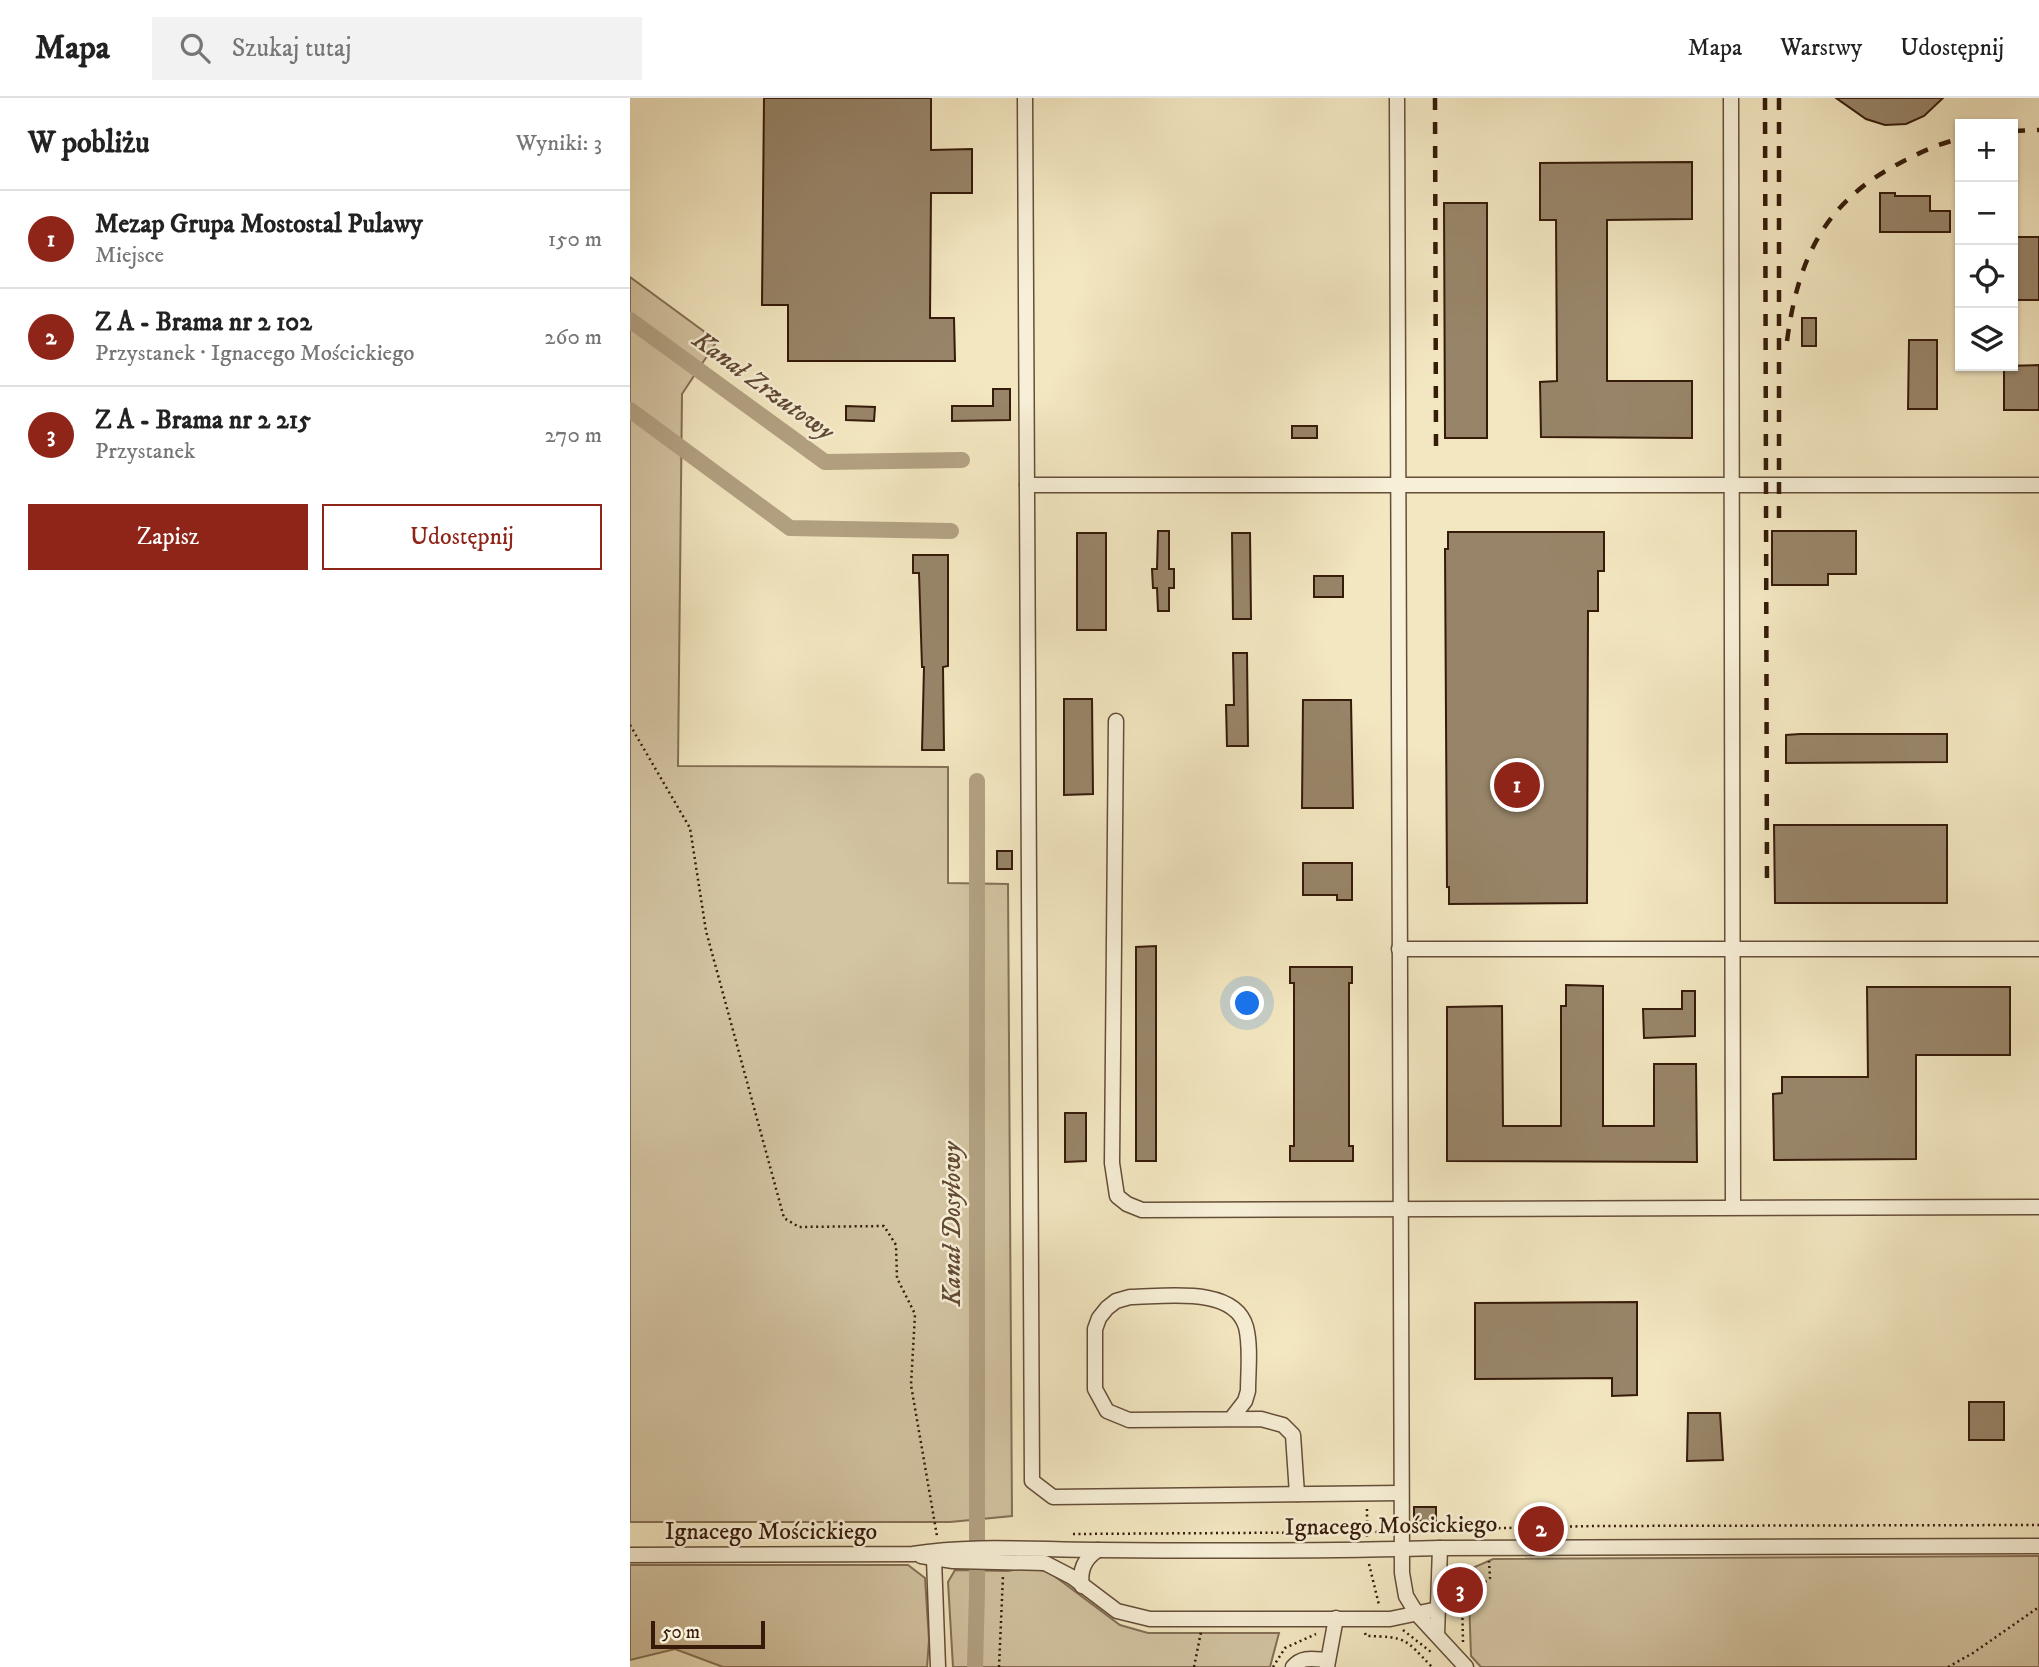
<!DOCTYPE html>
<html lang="pl">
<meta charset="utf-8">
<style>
:root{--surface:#fff;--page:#f2f2f2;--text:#222;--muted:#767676;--line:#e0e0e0;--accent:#8f2418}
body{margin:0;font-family:"IM FELL DW Pica",serif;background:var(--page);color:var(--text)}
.controls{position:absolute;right:21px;top:21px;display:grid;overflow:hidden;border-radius:0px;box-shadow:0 2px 5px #0004}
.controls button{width:63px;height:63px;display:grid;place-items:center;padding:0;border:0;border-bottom:2px solid var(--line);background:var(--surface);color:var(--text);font:35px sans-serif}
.scale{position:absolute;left:21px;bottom:18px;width:114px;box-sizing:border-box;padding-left:7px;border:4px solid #361b0a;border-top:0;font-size:19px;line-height:24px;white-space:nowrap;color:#361b0a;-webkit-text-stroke:5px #f7efd7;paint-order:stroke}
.you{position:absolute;left:618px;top:906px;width:24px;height:24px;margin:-18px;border:5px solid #fff;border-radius:50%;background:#1a73e8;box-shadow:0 0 0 10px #1a73e833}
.badge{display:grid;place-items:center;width:46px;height:46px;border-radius:50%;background:var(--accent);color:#fff;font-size:23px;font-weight:700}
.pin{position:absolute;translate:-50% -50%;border:4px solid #fff;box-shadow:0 2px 7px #0006}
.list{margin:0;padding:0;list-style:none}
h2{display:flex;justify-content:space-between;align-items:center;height:91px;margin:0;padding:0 28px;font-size:30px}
h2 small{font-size:23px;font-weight:400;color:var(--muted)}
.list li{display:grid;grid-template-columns:46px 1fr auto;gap:21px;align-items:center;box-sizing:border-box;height:98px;padding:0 28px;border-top:2px solid var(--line)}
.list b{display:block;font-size:26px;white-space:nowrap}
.list p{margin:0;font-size:23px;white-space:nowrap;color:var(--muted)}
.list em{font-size:23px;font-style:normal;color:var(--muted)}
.actions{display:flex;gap:14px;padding:21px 28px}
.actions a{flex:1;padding:16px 0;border:2px solid var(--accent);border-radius:0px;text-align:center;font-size:24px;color:var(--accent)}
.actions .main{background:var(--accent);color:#fff}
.icon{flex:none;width:38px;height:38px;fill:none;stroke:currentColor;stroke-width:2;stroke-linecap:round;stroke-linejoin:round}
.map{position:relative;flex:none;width:1409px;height:1569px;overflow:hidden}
header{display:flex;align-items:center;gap:42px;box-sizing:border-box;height:98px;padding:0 35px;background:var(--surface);border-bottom:2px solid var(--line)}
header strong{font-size:33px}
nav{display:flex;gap:38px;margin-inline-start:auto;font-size:24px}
.search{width:490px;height:63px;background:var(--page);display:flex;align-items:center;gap:18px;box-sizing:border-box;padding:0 24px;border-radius:0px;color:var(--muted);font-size:26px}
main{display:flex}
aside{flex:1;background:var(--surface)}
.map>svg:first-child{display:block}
.green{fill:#d3c4a2;stroke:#847056;stroke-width:2}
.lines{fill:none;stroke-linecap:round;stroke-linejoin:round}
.canal{stroke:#b3a283;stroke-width:16}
.building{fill:#988569;stroke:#361b0a;stroke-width:2}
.minor-casing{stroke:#654e38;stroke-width:17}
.path{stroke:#361b0a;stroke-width:2.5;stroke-dasharray:2 3.5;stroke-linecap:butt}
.minor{stroke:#f7efd7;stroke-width:14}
.rail{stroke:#361b0a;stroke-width:4.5;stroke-dasharray:12 12;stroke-linecap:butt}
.labels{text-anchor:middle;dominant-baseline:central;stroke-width:5;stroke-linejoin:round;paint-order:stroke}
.street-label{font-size:24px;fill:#361b0a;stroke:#f7efd7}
.water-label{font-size:26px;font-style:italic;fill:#624a34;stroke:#f7efd7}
</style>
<header>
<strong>Mapa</strong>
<div class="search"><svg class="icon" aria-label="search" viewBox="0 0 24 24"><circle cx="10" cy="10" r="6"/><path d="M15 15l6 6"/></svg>Szukaj tutaj</div>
<nav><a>Mapa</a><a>Warstwy</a><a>Udostępnij</a></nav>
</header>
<main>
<aside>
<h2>W pobliżu<small>Wyniki: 3</small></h2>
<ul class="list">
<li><span class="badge">1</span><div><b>Mezap Grupa Mostostal Pulawy</b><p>Miejsce</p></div><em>150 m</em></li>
<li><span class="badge">2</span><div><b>Z A - Brama nr 2 102</b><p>Przystanek · Ignacego Mościckiego</p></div><em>260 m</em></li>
<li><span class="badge">3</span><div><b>Z A - Brama nr 2 215</b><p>Przystanek</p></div><em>270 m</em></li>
</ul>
<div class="actions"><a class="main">Zapisz</a><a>Udostępnij</a></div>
</aside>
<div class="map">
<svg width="1409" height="1569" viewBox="0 0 1409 1569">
<rect width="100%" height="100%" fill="#f3e7c1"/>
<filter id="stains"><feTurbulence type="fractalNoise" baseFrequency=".00286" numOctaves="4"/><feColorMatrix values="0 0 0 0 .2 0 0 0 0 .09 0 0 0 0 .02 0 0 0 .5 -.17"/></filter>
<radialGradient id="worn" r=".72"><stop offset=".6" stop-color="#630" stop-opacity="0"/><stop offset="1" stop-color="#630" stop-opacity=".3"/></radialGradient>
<!-- green -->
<g class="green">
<polygon points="0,179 87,243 52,296 48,668 318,669 318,785 378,786 382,1418 320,1424 0,1424"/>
<polygon points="1409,1458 1409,1569 851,1569 841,1558 838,1472 863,1461"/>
<polygon points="0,1467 278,1467 295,1480 299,1542 297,1569 93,1569 45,1551 0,1562"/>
<polygon points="397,1469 419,1474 490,1527 518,1535 649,1535 640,1569 323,1569 318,1484 325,1472 378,1473"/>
</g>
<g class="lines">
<!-- canal -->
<g class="canal">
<polyline points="0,222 195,364 332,362"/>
<polyline points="0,312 160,430 321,433"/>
<polyline points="345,1569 347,1494 347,683"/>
</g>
</g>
<!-- building -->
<g class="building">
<polygon points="134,0 301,0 301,52 342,51 342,95 301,95 300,220 324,220 325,263 158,263 158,207 132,207"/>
<polygon points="1206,0 1313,0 1294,18 1276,26 1255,27 1236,21"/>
<polygon points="1062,64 1062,121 977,122 977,283 1062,283 1062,340 911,339 910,284 927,283 926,122 910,122 910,65"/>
<polygon points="1250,95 1265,95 1265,98 1300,98 1300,113 1320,113 1320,134 1250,134"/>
<polygon points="814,105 857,105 857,340 815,340"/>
<rect x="1383" y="139" width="26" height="63"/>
<rect x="1172" y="220" width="14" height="28"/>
<polygon points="1279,242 1307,242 1307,311 1278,311"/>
<polygon points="1409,267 1409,312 1374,312 1374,268"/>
<polygon points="363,291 380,291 380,322 322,323 322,308 363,308"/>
<polygon points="216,308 245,309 244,323 216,322"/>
<rect x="662" y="328" width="25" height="12"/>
<polygon points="528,433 539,433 539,471 544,471 544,490 539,490 539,513 528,513 527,490 523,490 522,471 527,471"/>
<polygon points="1142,433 1226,433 1226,476 1198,476 1198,487 1142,487"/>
<polygon points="818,434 974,434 974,473 968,473 968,513 958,513 957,805 819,806 819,789 817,789 815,451 818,451"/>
<rect x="447" y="435" width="29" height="97"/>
<polygon points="602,435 620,435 621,521 603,521"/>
<polygon points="283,457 318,457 318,568 313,569 314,652 292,652 294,569 292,569 289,475 283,475"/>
<rect x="684" y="478" width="29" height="21"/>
<polygon points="603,555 617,555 618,648 597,648 596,607 604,607"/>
<polygon points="434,601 462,601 463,696 434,697"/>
<polygon points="673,602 721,602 723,710 672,710"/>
<polygon points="1170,636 1317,636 1317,664 1156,665 1156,637"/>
<polygon points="1144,727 1317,727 1317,805 1145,805"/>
<rect x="367" y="753" width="15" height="18"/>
<polygon points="673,765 722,765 722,802 707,802 707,797 673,797"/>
<polygon points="526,848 526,1063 506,1063 506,849"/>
<polygon points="660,869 722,869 722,885 719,885 719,1048 723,1048 723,1063 660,1063 660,1048 664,1048 664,885 660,885"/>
<polygon points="936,887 973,888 973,1028 1024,1028 1024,966 1066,966 1067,1064 817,1063 817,909 872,908 873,1028 931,1028 931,908 936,908"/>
<polygon points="1237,889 1380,889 1380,957 1286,957 1286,1061 1144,1062 1143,996 1152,995 1152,979 1238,979"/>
<polygon points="1052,893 1065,893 1065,938 1014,940 1013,911 1052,911"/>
<polygon points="435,1015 456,1015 456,1063 435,1064"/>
<polygon points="1007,1204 1007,1297 982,1298 982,1280 845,1281 845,1205"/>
<rect x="1339" y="1304" width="35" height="38"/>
<polygon points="1058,1315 1090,1315 1093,1362 1057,1363"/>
<rect x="784" y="1409" width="22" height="14"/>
</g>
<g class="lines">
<defs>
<g id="minor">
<polyline points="395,0 402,1383 423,1399 771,1395"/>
<polyline points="767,0 772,1475 776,1498 787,1516 836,1569"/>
<polyline points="1101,0 1103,1109"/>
<polyline points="397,387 1409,387"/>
<polyline points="486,623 482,1065 487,1098 497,1106 512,1112 1409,1109"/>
<polyline points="769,851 1409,851"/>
<path d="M 601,1321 L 615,1303 L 618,1293 C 618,1273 621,1249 616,1229 C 604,1187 533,1199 500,1199 L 486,1203 L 477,1210 L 469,1220 L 465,1231 L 465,1291 L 477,1313 L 499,1322 L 631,1321 L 653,1327 L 663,1337 L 667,1396"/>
<path d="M 0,1457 L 283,1456 C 343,1446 407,1452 469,1452 C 583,1453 697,1453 810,1450 L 1409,1448"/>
<polyline points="291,1458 323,1463 415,1465 442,1479 487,1513 520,1521 760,1521 808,1511"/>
<polyline points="304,1461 308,1569"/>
<path d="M 452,1488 C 449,1472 455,1460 468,1452"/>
<polyline points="807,1537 810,1450"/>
<path d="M 663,1569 C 672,1558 683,1561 697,1562"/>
<polyline points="697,1569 706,1520"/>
</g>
</defs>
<!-- minor casing -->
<use href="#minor" class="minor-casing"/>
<!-- path -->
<g class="path">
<polyline points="0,627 60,730 76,833 154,1120 169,1129 254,1128 266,1147 267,1180 285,1216 281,1287 307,1438"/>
<polyline points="737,1411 737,1439"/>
<polyline points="786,1432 964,1428 1409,1427"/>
<polyline points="443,1436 758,1434"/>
<polyline points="739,1466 749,1507"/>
<polyline points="773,1532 801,1554"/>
<path d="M 735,1535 L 736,1538 C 777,1539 774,1540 802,1569"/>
<polyline points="833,1544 832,1501 860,1480 859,1463"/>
<polyline points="369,1569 373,1478"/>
<polyline points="564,1569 571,1534"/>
<polyline points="643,1569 655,1550 686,1536"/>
<polyline points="1318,1569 1343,1555 1409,1509"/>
</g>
<!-- minor -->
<use href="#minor" class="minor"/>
<!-- rail -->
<g class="rail">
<polyline points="805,0 806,350"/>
<polyline points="1135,0 1137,790"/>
<polyline points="1149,0 1149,427"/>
<polyline points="1383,33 1409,32"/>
<path d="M 1157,243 C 1168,161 1194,104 1270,65 C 1289,55 1309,45 1330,41"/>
</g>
</g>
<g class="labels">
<!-- street labels -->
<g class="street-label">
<text transform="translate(761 1428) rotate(-1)">Ignacego Mościckiego</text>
<text x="141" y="1434">Ignacego Mościckiego</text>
</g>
<!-- water labels -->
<g class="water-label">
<text transform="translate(133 288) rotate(36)">Kanał Zrzutowy</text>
<text transform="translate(322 1126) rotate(-90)">Kanał Dosyłowy</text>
</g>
</g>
<rect width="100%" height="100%" filter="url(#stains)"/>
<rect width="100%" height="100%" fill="url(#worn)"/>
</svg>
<div class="controls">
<button>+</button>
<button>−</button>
<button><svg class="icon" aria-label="locate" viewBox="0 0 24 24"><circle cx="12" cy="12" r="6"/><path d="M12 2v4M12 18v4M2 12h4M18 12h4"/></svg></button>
<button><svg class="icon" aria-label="layers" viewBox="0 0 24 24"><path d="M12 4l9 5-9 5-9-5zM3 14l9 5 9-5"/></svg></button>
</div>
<div class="scale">50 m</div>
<div class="you"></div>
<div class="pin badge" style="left:887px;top:687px">1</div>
<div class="pin badge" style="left:911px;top:1431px">2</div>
<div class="pin badge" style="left:830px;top:1492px">3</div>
</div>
</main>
